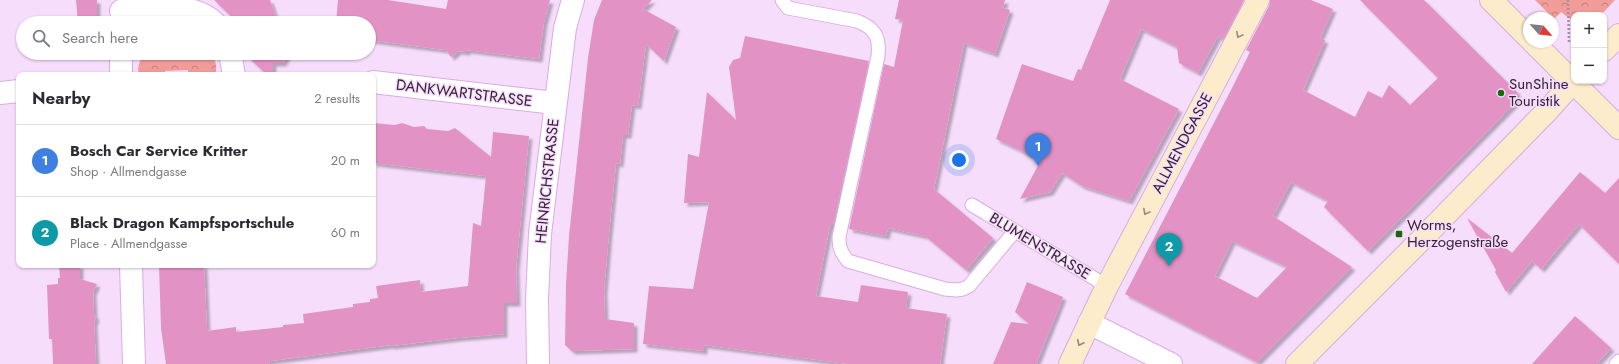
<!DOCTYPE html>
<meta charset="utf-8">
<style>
:root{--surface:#fff;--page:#f7f7f7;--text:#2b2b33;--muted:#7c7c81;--line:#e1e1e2;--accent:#18690b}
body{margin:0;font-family:Jost,sans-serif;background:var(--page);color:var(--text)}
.controls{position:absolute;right:12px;top:12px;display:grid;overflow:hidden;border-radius:8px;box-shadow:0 1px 3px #0004}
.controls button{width:36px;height:36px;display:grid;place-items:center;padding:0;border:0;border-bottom:1px solid var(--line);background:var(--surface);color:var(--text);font:20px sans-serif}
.compass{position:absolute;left:1523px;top:12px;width:36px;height:36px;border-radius:50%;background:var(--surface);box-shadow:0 1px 3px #0004;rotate:117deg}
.you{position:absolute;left:959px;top:160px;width:14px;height:14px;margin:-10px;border:3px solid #fff;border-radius:50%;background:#1a73e8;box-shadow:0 0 0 6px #1a73e833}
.badge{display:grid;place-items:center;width:26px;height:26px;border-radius:50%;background:var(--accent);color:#fff;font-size:13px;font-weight:700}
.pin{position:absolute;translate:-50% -33px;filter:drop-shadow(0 1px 2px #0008)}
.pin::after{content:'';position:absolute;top:21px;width:14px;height:12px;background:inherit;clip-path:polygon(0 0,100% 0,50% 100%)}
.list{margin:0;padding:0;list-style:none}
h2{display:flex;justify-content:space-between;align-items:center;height:52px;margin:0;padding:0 16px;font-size:17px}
h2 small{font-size:13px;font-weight:400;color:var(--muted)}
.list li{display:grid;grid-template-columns:26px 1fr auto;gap:12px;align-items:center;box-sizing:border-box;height:72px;padding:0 16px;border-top:1px solid var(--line)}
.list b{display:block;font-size:15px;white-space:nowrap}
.list p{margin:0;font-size:13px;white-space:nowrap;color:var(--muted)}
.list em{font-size:13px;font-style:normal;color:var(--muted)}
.icon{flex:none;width:22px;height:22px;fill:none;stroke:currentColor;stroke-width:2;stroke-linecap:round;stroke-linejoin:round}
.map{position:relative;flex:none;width:1619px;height:364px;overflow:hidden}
.search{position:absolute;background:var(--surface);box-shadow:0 1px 3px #0004;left:16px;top:16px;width:360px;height:44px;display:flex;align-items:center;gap:10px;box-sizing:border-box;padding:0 14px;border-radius:22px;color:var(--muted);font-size:15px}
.panel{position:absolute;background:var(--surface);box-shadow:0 1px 3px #0004;left:16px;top:72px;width:360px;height:196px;border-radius:8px}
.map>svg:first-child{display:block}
.forest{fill:url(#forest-crowns)}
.building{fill:#e292c5;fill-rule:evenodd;filter:url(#shadow)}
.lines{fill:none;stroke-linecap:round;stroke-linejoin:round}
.lane-casing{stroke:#d8addf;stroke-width:15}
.street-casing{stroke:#d8addf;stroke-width:24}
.secondary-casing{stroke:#d8addf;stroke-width:24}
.path{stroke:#a58faa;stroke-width:2.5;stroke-dasharray:2 2;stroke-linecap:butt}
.lane{stroke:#fff;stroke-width:13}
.street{stroke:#fff;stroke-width:22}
.secondary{stroke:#fceccb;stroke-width:22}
.oneway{stroke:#988780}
.poi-dot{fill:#18690b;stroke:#f7ddfc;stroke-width:1.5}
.labels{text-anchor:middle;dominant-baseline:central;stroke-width:3;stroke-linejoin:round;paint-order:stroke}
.poi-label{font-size:15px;fill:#332236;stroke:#f7ddfc;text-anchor:start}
.street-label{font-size:15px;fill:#332236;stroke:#f7ddfc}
</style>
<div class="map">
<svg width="1619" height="364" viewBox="0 0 1619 364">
<defs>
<pattern id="forest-crowns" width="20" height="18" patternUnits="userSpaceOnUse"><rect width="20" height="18" fill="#f19c99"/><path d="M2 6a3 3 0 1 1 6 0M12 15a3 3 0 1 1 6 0" fill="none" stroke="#c47f7e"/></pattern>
<filter id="shadow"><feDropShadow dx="3.5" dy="3.5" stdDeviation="1" flood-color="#0004"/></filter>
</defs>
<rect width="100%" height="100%" fill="#f7ddfc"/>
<!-- forest -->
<g class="forest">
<polygon points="1535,0 1615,0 1601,15 1574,15 1574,22 1561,12 1554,19"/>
<polygon points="142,53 213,53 216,65 216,74 188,75 188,70 165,71 165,75 139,75 138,69"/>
</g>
<!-- building -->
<g class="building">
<polygon points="76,0 97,0 97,23 78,23"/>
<polygon points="214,0 270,0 278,23 238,23"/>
<polygon points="338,0 388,0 446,9 448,0 550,0 544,22 539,59 467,50 467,52 458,51 451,57 446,50 369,40 369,23 336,23"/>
<polygon points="602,0 652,0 643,9 676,27 664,61 646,44 638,106 632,105 628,135 623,135 620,164 616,163 609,233 604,291 605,319 634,323 634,349 572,351 565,345 566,284 569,236 588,58 594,20"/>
<polygon points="899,0 1005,0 1003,8 1010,10 995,54 964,43 934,189 993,238 966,270 925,236 888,228 886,236 849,229 884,64 894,67 903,20 895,19"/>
<polygon points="1110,0 1244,0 1223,39 1218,36 1198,73 1179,63 1177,47 1141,29 1120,79 1179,109 1129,201 1082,186 1062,173 1050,192 1020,199 1041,160 996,139 1022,64 1073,81 1078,69 1081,70"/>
<path d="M 1270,0 L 1311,0 L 1333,9 L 1320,38 L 1325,40 L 1303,90 L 1355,117 L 1368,91 L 1382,98 L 1389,85 L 1410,105 L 1438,78 L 1360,0 L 1424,0 L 1517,92 L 1516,102 L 1368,251 L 1324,207 L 1328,201 L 1291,182 L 1273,216 L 1352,267 L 1257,362 L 1125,294 L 1231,90 L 1250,52 L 1246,50 L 1269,6 ZM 1232,241 L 1287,267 L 1257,298 L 1215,276 Z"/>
<polygon points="745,36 869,61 833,225 830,225 816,296 858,302 861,285 908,292 906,308 947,314 940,364 849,364 704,345 704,351 643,344 649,286 693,289 709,202 684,203 688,154 699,157 707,92 736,120 729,67 733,60 740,58"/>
<polygon points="247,53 287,53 288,54 283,63 273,63 273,75 267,75 248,57"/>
<polygon points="373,123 395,125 402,123 414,127 424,126 427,129 448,131 455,128 491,157 493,132 529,136 516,268 517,303 504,303 504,334 457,338 391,346 391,345 270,361 268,364 166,364 161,328 159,265 204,265 207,331 236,327 236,332 283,327 283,325 304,323 303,314 353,307 353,304 370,302 370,299 378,298 376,286 420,280 421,292 468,286 473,223 481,226 486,176 373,163"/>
<polygon points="1580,172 1605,193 1619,178 1619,264 1579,224 1541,269 1532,261 1506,292 1495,272 1496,270 1467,218 1512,253"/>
<polygon points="59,265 80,265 80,279 97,284 93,292 94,314 96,318 94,323 96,364 53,364 52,339 49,339 47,285 58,284 58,278 60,278"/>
<polygon points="1027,282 1063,297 1036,364 993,364 1011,322 1029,324 1015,312"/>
<polygon points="1575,316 1611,348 1596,364 1532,364"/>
</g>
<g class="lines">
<defs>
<g id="lane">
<path d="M 782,0 L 788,8 L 857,21 C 875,28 880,37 878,56 L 839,237 C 839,248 841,253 848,261 L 945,289 L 956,290 L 963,289 L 969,286 L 1015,231"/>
<polyline points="972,205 1107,286"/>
<polyline points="1616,364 1619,361"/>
</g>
<g id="street">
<path d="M 121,11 C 152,9 190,0 215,23"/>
<polyline points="121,53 121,75"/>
<polyline points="230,53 234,75"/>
<polyline points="373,82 555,103"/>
<polyline points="0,93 19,91"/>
<polyline points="131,265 134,364"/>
<polyline points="1089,323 1171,364"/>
<polyline points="538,364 537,300 540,234 565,28 573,0"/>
</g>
<g id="secondary">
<polyline points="1491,0 1529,38"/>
<polyline points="1533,42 1619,128"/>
<polyline points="1604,50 1619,35"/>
<polyline points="1070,364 1107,286 1258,0"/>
<polyline points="1297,364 1413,248 1548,110 1574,81"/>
</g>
</defs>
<!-- lane casing -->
<use href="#lane" class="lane-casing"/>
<!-- street casing -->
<use href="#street" class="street-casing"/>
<!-- secondary casing -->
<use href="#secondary" class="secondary-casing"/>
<!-- path -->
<polyline class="path" points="1568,0 1569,42"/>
<!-- lane -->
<use href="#lane" class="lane"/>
<!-- street -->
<use href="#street" class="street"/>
<!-- secondary -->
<use href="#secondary" class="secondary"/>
</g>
<!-- one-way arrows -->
<defs><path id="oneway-chevron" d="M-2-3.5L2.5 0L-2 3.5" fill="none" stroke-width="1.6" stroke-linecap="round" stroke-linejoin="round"/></defs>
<g class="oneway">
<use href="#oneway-chevron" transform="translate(1239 35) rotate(118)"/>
<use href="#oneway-chevron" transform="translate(1146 212) rotate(118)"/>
<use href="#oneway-chevron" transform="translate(1080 343) rotate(116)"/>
</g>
<!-- markers -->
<g class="poi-dot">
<circle cx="1501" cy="93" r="4"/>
<rect x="1395" y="230" width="8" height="8" rx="2"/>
</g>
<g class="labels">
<!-- poi labels -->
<g class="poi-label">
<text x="1509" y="84">SunShine<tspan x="1509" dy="17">Touristik</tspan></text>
<text x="1407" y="225">Worms,<tspan x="1407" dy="17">Herzogenstraße</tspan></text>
</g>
<!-- street labels -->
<g class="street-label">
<text transform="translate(464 93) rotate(7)">DANKWARTSTRASSE</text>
<text transform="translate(1182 143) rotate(-62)">ALLMENDGASSE</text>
<text transform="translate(547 181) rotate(-84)">HEINRICHSTRASSE</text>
<text transform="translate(1040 246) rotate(31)">BLUMENSTRASSE</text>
</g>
</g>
</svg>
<div class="controls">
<button>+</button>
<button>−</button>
</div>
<svg class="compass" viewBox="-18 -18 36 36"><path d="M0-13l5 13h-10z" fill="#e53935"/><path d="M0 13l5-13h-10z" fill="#7c7c81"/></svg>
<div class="you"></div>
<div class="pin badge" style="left:1038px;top:166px;background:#3f7fe0">1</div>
<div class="pin badge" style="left:1169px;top:266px;background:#0f9aa8">2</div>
<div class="search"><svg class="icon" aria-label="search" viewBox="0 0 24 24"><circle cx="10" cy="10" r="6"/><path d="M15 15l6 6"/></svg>Search here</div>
<section class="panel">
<h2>Nearby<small>2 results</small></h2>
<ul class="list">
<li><span class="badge" style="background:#3f7fe0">1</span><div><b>Bosch Car Service Kritter</b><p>Shop · Allmendgasse</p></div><em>20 m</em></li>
<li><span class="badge" style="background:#0f9aa8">2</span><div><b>Black Dragon Kampfsportschule</b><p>Place · Allmendgasse</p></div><em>60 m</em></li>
</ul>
</section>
</div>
